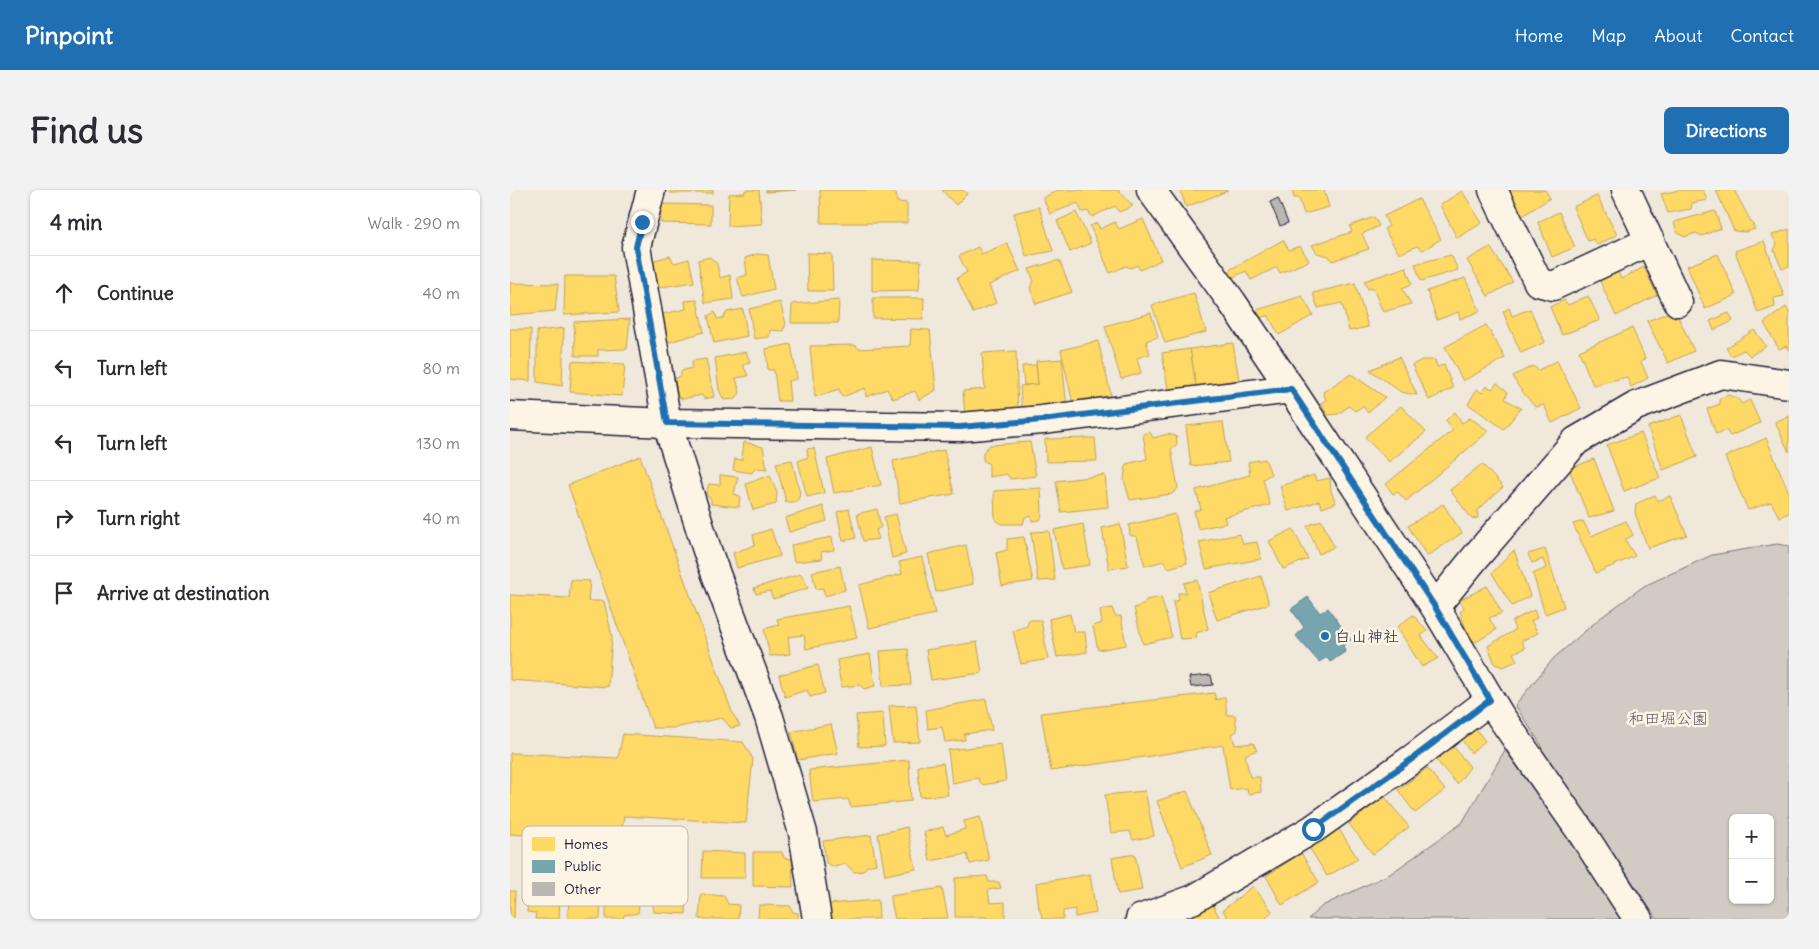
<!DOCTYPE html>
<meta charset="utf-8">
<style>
:root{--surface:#fff;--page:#f2f2f3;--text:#2b2b33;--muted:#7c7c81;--line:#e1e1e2;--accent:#1f6fb2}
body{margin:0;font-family:Delius,"Klee One",sans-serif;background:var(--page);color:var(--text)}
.controls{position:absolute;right:15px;bottom:15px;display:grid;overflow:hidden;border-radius:8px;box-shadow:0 1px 4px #0004}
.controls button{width:45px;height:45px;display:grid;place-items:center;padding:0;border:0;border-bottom:1px solid var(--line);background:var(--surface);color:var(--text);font:25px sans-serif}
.stop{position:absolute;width:15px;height:15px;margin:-11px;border:4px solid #1f6fb2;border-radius:50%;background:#fff}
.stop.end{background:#1f6fb2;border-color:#fff;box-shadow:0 1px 5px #0008}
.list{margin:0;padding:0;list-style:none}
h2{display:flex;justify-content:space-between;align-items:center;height:65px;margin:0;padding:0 20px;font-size:21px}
h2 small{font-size:16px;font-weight:400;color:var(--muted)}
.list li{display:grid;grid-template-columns:32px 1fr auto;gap:15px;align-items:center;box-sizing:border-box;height:75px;padding:0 20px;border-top:1px solid var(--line)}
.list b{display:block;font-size:19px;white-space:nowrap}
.list em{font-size:16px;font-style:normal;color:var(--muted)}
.icon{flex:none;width:28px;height:28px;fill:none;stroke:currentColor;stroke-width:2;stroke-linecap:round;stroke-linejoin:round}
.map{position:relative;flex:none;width:1279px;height:729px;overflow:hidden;border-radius:8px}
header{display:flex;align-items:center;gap:30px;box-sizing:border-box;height:70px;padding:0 25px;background:var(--accent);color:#fff}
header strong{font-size:24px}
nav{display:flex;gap:28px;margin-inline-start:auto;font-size:18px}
.intro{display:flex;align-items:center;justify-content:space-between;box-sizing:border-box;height:120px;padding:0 30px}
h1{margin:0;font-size:35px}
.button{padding:12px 22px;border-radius:8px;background:var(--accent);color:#fff;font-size:18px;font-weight:700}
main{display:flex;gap:30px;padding:0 30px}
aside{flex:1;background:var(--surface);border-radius:8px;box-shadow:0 1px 4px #0004}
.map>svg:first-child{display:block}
.green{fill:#d1cbc3;stroke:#7a767f;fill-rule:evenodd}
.homes{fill:#ffd966;stroke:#bda259}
.public{fill:#76a5af;stroke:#5d7e8c}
.building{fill:#bcb7b3;stroke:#22223b}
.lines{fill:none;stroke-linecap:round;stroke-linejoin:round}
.minor-casing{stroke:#22223b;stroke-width:31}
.minor{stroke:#fcf5e5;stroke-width:28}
.route{stroke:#1f6fb2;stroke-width:6}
.poi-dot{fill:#1f6fb2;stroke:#fcf5e5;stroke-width:2}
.labels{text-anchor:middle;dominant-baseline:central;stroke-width:5;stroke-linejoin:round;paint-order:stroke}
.poi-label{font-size:16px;fill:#22223b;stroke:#fcf5e5;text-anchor:start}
.park-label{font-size:16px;fill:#575564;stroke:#fcf5e5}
.key{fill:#fcf5e5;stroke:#bbb6b2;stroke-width:1}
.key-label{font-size:14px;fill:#22223b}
</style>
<header>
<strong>Pinpoint</strong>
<nav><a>Home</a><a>Map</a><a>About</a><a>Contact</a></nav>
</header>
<div class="intro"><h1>Find us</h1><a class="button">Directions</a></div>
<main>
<aside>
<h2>4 min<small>Walk · 290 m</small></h2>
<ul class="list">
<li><svg class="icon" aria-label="ahead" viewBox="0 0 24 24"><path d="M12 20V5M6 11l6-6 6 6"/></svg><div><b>Continue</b></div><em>40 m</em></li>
<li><svg class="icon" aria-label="left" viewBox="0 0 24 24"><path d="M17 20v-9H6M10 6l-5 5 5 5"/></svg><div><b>Turn left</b></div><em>80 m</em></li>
<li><svg class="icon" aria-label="left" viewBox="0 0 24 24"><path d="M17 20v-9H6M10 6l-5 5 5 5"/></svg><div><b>Turn left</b></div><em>130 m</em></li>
<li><svg class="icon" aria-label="right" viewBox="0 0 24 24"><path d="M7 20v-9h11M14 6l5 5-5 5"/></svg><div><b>Turn right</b></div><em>40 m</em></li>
<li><svg class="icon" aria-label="arrive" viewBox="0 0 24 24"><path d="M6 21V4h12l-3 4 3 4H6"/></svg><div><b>Arrive at destination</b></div></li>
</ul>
</aside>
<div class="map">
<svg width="1279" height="729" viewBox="0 0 1279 729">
<rect width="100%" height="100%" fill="#efe8db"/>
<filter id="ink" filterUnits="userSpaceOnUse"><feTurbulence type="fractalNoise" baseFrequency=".02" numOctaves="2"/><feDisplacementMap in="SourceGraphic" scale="10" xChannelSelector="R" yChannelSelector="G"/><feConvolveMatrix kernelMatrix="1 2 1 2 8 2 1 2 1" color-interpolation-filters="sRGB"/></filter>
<g filter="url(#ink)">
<!-- green -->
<g class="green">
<path d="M 1267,354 L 1279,356 L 1279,729 L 1147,729 L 1103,663 L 1029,567 L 1032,556 L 1005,515 L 1044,468 L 1089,429 L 1134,396 L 1202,365 ZM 1223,628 L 1260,628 L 1260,710 L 1223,710 Z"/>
<polygon points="995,560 1077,672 1113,729 798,729 812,716 880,684 952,633"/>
</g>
<!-- homes -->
<g class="homes">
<rect x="160" y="0" width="43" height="3"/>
<polygon points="235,0 249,0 252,34 218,36 219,4 235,3"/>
<polygon points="256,0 286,0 256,2"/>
<polygon points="310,0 377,0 377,2 386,3 387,12 397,13 397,33 311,33"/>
<polygon points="432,0 453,0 457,4 446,15"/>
<polygon points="548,0 608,0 623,16 609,22 605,16 582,27 578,21 572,22 568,13 540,24 533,8"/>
<polygon points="670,0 717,0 717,1 676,17"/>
<polygon points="782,0 814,0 819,17 794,24 789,8 784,8"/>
<polygon points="994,0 1035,0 1040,8 1011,27"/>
<polygon points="1170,0 1193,0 1197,10 1182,13 1181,19 1158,23 1151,4"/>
<polygon points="1206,0 1224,0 1245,39 1235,42 1224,41"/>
<polygon points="952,1 972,33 947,48 930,15"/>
<polygon points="1087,6 1107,45 1087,55 1083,49 1078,51 1063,17"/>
<polygon points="909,9 931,49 913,60 907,56 889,64 874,39 879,36 874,26"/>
<polygon points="150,14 201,15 201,34 151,33"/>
<polygon points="529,17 543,61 516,66 504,23"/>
<polygon points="1205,21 1211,38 1192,46 1186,43 1174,47 1167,42 1164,32"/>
<polygon points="566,22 581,53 560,62 547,31"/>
<polygon points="1049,22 1065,57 1042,67 1028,32"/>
<polygon points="864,27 869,36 852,44 859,59 822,71 819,66 807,63 802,55 842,42 840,36"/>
<polygon points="633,29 651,70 630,80 627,75 621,78 616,76 600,83 580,36 587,33 590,39 605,32 609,39"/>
<polygon points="1279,39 1279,76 1272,79 1264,60 1267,54 1262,45"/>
<polygon points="773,50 779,60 790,56 799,71 770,83 767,77 741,90 736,81 723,87 716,82"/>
<polygon points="1254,51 1274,106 1264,108 1265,117 1248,123 1225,61"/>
<polygon points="497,53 510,81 479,95 486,113 463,123 447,88 457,82 449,66 468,57 472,64"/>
<polygon points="980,57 1003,92 978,106 957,70"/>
<polygon points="297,63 322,64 323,101 298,101"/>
<polygon points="247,64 258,65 264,99 233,107 227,88 237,85 235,68"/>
<polygon points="1208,64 1226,105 1195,119 1177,76"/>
<polygon points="941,65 948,80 911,91 905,74"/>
<polygon points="160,66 164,73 179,69 184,92 144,98 137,72"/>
<polygon points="200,67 207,74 210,88 220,85 223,109 195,113 188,70"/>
<polygon points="362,70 411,71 409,100 362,101"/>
<polygon points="549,70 562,102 526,114 520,98 524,91 519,79"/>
<polygon points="896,77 902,94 892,98 901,114 873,122 863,98 858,99 854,91"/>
<polygon points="1134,77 1147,105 1106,126 1090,91 1108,82 1111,89"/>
<polygon points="55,86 104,86 109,122 54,125"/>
<polygon points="955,88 970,121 950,129 948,122 927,130 917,101"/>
<polygon points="0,93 48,94 45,121 0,125"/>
<polygon points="845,93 858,137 839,141 832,113 808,118 803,103"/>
<polygon points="684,103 696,142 655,153 642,115"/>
<polygon points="792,106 803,125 769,145 758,125 748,129 744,121"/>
<polygon points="1078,106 1090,130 1052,145 1040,117 1054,110 1058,115"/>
<polygon points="363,108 414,108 413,129 363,128"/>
<polygon points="187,110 194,142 159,152 153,144 150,133 153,124 176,119 175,111"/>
<polygon points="329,110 328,133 281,133 282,114"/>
<polygon points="270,112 276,134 273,141 260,140 259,147 244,149 239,119"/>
<polygon points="1276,117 1279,122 1279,161 1276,156 1269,159 1254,133"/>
<polygon points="999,118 1002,126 1020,119 1035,152 1011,163 993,122"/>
<polygon points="233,119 237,146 204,153 198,126 205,122 207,129 213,128 217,122"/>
<polygon points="1165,120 1184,161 1158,173 1137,131"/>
<polygon points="641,123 648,147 636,151 640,164 627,168 631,183 611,189 595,136"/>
<polygon points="1219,123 1223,131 1204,140 1200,131"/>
<polygon points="120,129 117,159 88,160 88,166 65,166 64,132"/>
<polygon points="976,135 995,168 953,191 935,157"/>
<polygon points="54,138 52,196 27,192 27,141"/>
<polygon points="1122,138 1135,168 1131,172 1138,188 1121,197 1117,187 1083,195 1069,161"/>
<polygon points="0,139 21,139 20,191 0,189"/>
<polygon points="401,139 420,140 426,200 409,210 405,201 383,209 377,199 356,207 355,198 332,207 329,199 305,207 300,156 345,155 349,159 400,156"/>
<polygon points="1244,140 1256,156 1240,166 1234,160 1221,166 1216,158"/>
<polygon points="588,151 601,205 563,214 551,160"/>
<polygon points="723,153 729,190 686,196 680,159"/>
<polygon points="281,154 287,189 278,191 280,211 268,211 264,180 258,180 256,159"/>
<polygon points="680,159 686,196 658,199 652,163"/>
<polygon points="506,161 508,224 455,229 453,201 475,199 472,163"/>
<polygon points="236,162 240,172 233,175 238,186 226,188 230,203 225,209 214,210 209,200 205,168"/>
<polygon points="889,167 907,205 891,202 860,180"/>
<polygon points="196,169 204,207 194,209 192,205 172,209 163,203 161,190 171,186 171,181 182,178 182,171"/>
<polygon points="552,169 557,218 512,224 510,196 528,194 526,171"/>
<polygon points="912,170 925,170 927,177 934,175 943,198 919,210 902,175"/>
<polygon points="62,171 115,174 112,206 60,202"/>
<polygon points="1047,171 1071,218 1042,233 1034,215 1025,217 1008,196 1003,186 1023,176 1028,180"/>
<polygon points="526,175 528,194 514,195 512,176"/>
<polygon points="841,184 875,207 858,223 853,216 845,221 839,216 828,224 817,225 811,213 816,210 813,202"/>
<polygon points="987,193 998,202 995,209 1011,218 994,239 958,214 967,199 972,203 977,196 982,199"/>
<polygon points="1218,205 1228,209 1232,214 1240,210 1250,233 1220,246 1216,240 1206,244 1197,219 1210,214 1209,209"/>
<polygon points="891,216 916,242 879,272 855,247"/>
<polygon points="945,222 952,233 960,228 979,241 896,311 888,302 883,304 876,294 943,240 936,230"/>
<polygon points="1171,225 1187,267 1153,280 1138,237"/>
<polygon points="1279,226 1279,262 1265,232"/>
<polygon points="713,232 719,272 681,276 676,236"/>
<polygon points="640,242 643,248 658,244 666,246 667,254 661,259 668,298 662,304 620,310 614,290 616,274 637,269 633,244"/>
<polygon points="1131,243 1150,288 1114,301 1097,255"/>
<polygon points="585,248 587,271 536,272 535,249"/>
<polygon points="1256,248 1279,303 1279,323 1269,327 1261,312 1238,320 1215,267"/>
<polygon points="234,252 253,257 257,279 245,278 242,283 223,280 225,269 232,270"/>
<polygon points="520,252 526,286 500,289 497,284 479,287 479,274 473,270 473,262 480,255"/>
<polygon points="362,257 371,295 324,303 317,269"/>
<polygon points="304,258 314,303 297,307 288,271 298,267 297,259"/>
<polygon points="434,260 444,304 390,313 383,271"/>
<polygon points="130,266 222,522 230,536 221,538 212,528 164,538 143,538 58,295"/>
<polygon points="755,269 761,284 753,289 760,315 714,327 716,333 688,339 684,321 691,319 686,300 740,285 738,272"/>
<polygon points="1084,269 1104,321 1079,328 1059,279"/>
<polygon points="282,270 290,304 287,312 276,312 266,273"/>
<polygon points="972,274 993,297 967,321 968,328 962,329 940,300"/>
<polygon points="210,285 228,287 224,304 230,306 229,317 201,314 201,309 196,304 199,294 210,295"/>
<polygon points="260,285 267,303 266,314 243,320 236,294"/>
<polygon points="595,285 598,317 551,322 546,291"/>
<polygon points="804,285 806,291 820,288 821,301 826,313 812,318 809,311 778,321 770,296"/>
<polygon points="531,298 532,325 530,330 522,331 521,326 515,327 513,334 491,334 485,329 484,301"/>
<polygon points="1145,305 1148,311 1160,306 1177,345 1138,358 1125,323 1126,314"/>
<polygon points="933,314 952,343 917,366 898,336"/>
<polygon points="313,316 317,331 279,342 275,328"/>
<polygon points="339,319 346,348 333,351 327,322"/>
<polygon points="367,319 371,337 366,340 369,349 353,351 347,324"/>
<polygon points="386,324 396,364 382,368 374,327"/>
<polygon points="665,324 677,373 658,378 654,371 635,376 627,347 620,345 619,335"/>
<polygon points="811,330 824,357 809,364 797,336"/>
<polygon points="1073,331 1081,346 1116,331 1123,345 1115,350 1125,366 1086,383 1063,334"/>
<polygon points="573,334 580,375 552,379 544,340"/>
<polygon points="610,334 618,376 599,379 592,338"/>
<polygon points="261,339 270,366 227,378 223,363 245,355 243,345"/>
<polygon points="783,339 798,369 773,379 759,351"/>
<polygon points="539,341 545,390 528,391 521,342"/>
<polygon points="730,344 733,354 747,352 751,369 696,379 689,352"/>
<polygon points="322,347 324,360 311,362 312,369 284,372 281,355"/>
<polygon points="514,347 523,391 492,396 486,363 497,360 497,349"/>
<polygon points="456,355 463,394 426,402 418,364"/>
<polygon points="1035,359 1054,417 1035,424 1023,384 1036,378 1033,369 1022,373 1018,364"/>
<polygon points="1004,360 1020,406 1002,416 982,383"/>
<polygon points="412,367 425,424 359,438 349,395 392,384 389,372"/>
<polygon points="330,376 335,400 315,406 313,398 306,399 302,382"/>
<polygon points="291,384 298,398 263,409 260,401 246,404 244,398"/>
<polygon points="751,386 759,414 707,430 698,403"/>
<polygon points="61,390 80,391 78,411 94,411 102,446 98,497 0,490 0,405 59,408"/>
<polygon points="687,390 698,439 686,443 687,448 670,449 663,412 669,410 668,403 676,403 674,393"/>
<polygon points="977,396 992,423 979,428 986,440 966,452 959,448 950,422 954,418 950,410"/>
<polygon points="651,407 662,447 633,454 624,418 634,414 636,410"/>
<polygon points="339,416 347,448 296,459 294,445 278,447 280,464 260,466 254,439 269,435 267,429"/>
<polygon points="602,418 605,426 611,426 616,455 588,460 583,436 592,433 590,420"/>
<polygon points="1024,420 1027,428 1021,431 1028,443 1011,451 1015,458 1003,463 1007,471 993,477 985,474 978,456 1005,440 1002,431"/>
<polygon points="560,424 564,442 575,442 577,462 547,467 539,429"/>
<polygon points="903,425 917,441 911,446 928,468 912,477 887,437"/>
<polygon points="519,430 531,430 538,469 511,474 503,441 517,436"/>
<polygon points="467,452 472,483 421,490 416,460"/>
<polygon points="398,459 401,495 373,496 370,461"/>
<polygon points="360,464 365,496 354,499 350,495 331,497 327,470"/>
<polygon points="308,475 315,503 300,507 297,500 275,507 269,485"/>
<polygon points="704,503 706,510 715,507 717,525 725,525 727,541 722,544 725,555 743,553 747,560 735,565 740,587 750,587 751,602 738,604 737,598 720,600 713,555 541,581 531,523"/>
<polygon points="476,509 482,540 454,544 455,550 435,552 432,537 418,539 416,520"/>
<polygon points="406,515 410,552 383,553 379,516"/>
<polygon points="373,523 375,556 349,557 346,525"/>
<polygon points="321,534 328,563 288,570 281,542"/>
<polygon points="965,538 975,551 961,563 952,550"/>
<polygon points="113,544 233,552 243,569 236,633 114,626 110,651 0,644 0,563 108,568"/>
<polygon points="491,554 496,591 472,595 468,588 442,593 438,560"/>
<polygon points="943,556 960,577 947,594 926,570"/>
<polygon points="399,570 401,611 341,617 338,609 303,612 299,580"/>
<polygon points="433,573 438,605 410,607 408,576"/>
<polygon points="917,578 935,600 905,623 888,600"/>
<polygon points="635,601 644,646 623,650 620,641 601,643 595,605"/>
<polygon points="677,601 702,665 672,677 647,611"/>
<polygon points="874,606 899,637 863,664 839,634"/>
<polygon points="470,627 479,670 460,674 457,664 420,671 414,642 433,637 436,645 455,639 454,631"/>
<polygon points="397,637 406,679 375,685 368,644"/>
<polygon points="829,639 848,669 817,686 799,657"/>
<polygon points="361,645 366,674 357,676 353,681 344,682 336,674 324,677 316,673 313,651"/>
<polygon points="193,661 235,663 235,688 192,688"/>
<polygon points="243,662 272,662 274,668 282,669 283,697 243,696"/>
<polygon points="791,663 809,692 772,715 756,686"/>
<polygon points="625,664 632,700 608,704 602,668"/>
<polygon points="144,672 177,674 176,724 144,722 142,708 161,708 161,685 143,685"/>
<polygon points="580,684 586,723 565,727 565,719 553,721 553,729 533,729 529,718 526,693"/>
<polygon points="477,686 479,692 489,692 491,698 478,700 480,713 495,712 495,729 477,729 477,727 445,727 445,688"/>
<polygon points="743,696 762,721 755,729 718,729 713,720"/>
<polygon points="432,698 438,728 385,729 380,706"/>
<polygon points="0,701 5,701 4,728 1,729 0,729"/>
<polygon points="18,703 50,704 49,729 25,729 26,723 17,722"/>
<polygon points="191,704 214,706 218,714 229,715 228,729 189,729"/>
<polygon points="130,705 128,723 114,725 113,729 96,729 96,707"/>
<polygon points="59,708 91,709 90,729 58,729"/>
<polygon points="368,710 369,729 318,729 318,714"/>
<polygon points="702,713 710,729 684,729 681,722"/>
<polygon points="249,715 280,716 283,722 288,723 288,729 248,729"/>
</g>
<!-- public -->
<polygon class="public" points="798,407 810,423 818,418 841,450 833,455 835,462 820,472 817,467 809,472 786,446 794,437 781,419"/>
<!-- building -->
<g class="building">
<polygon points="768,8 778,33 770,36 760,12"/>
<polygon points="701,485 703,495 681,497 679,487"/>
</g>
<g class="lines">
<defs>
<g id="minor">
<polyline points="141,0 126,57 157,233 197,360 259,527 293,643 307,729"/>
<polyline points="641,0 722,112 781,199 925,417 989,524 1074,646 1128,729"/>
<polyline points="983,0 1028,92 1043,96 1140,51"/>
<polyline points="1116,0 1168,112"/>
<polyline points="0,226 157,233 450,237 532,230 781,199"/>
<polyline points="925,417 969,363 1066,251 1126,216 1211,184 1279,194"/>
<polyline points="630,729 684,709 803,639 902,569 980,510"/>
</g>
</defs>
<!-- minor casing -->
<use href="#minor" class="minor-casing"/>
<!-- minor -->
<use href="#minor" class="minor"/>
</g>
</g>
<g class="lines" filter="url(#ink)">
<!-- route -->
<polyline class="route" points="132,32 126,57 157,233 450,237 532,230 781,199 925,417 980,510 902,569 803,639"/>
</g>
<!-- markers -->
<circle class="poi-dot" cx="815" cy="446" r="5"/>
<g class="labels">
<!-- poi labels -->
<g class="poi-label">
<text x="825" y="446">白山神社</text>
</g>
<!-- park labels -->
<g class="park-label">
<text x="1158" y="528">和田堀公園</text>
</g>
</g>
<!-- legend -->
<rect x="12" y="636" width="166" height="80" rx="8" class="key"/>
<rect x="22" y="647" width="23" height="14" fill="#ffd966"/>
<rect x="22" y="670" width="23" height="13" fill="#76a5af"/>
<rect x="22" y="692" width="23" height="14" fill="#bcb7b3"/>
<g class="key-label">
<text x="54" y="659">Homes</text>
<text x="54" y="681">Public</text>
<text x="54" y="704">Other</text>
</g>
</svg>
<div class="controls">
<button>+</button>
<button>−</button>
</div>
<div class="stop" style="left:803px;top:639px"></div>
<div class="stop end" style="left:132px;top:32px"></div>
</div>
</main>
